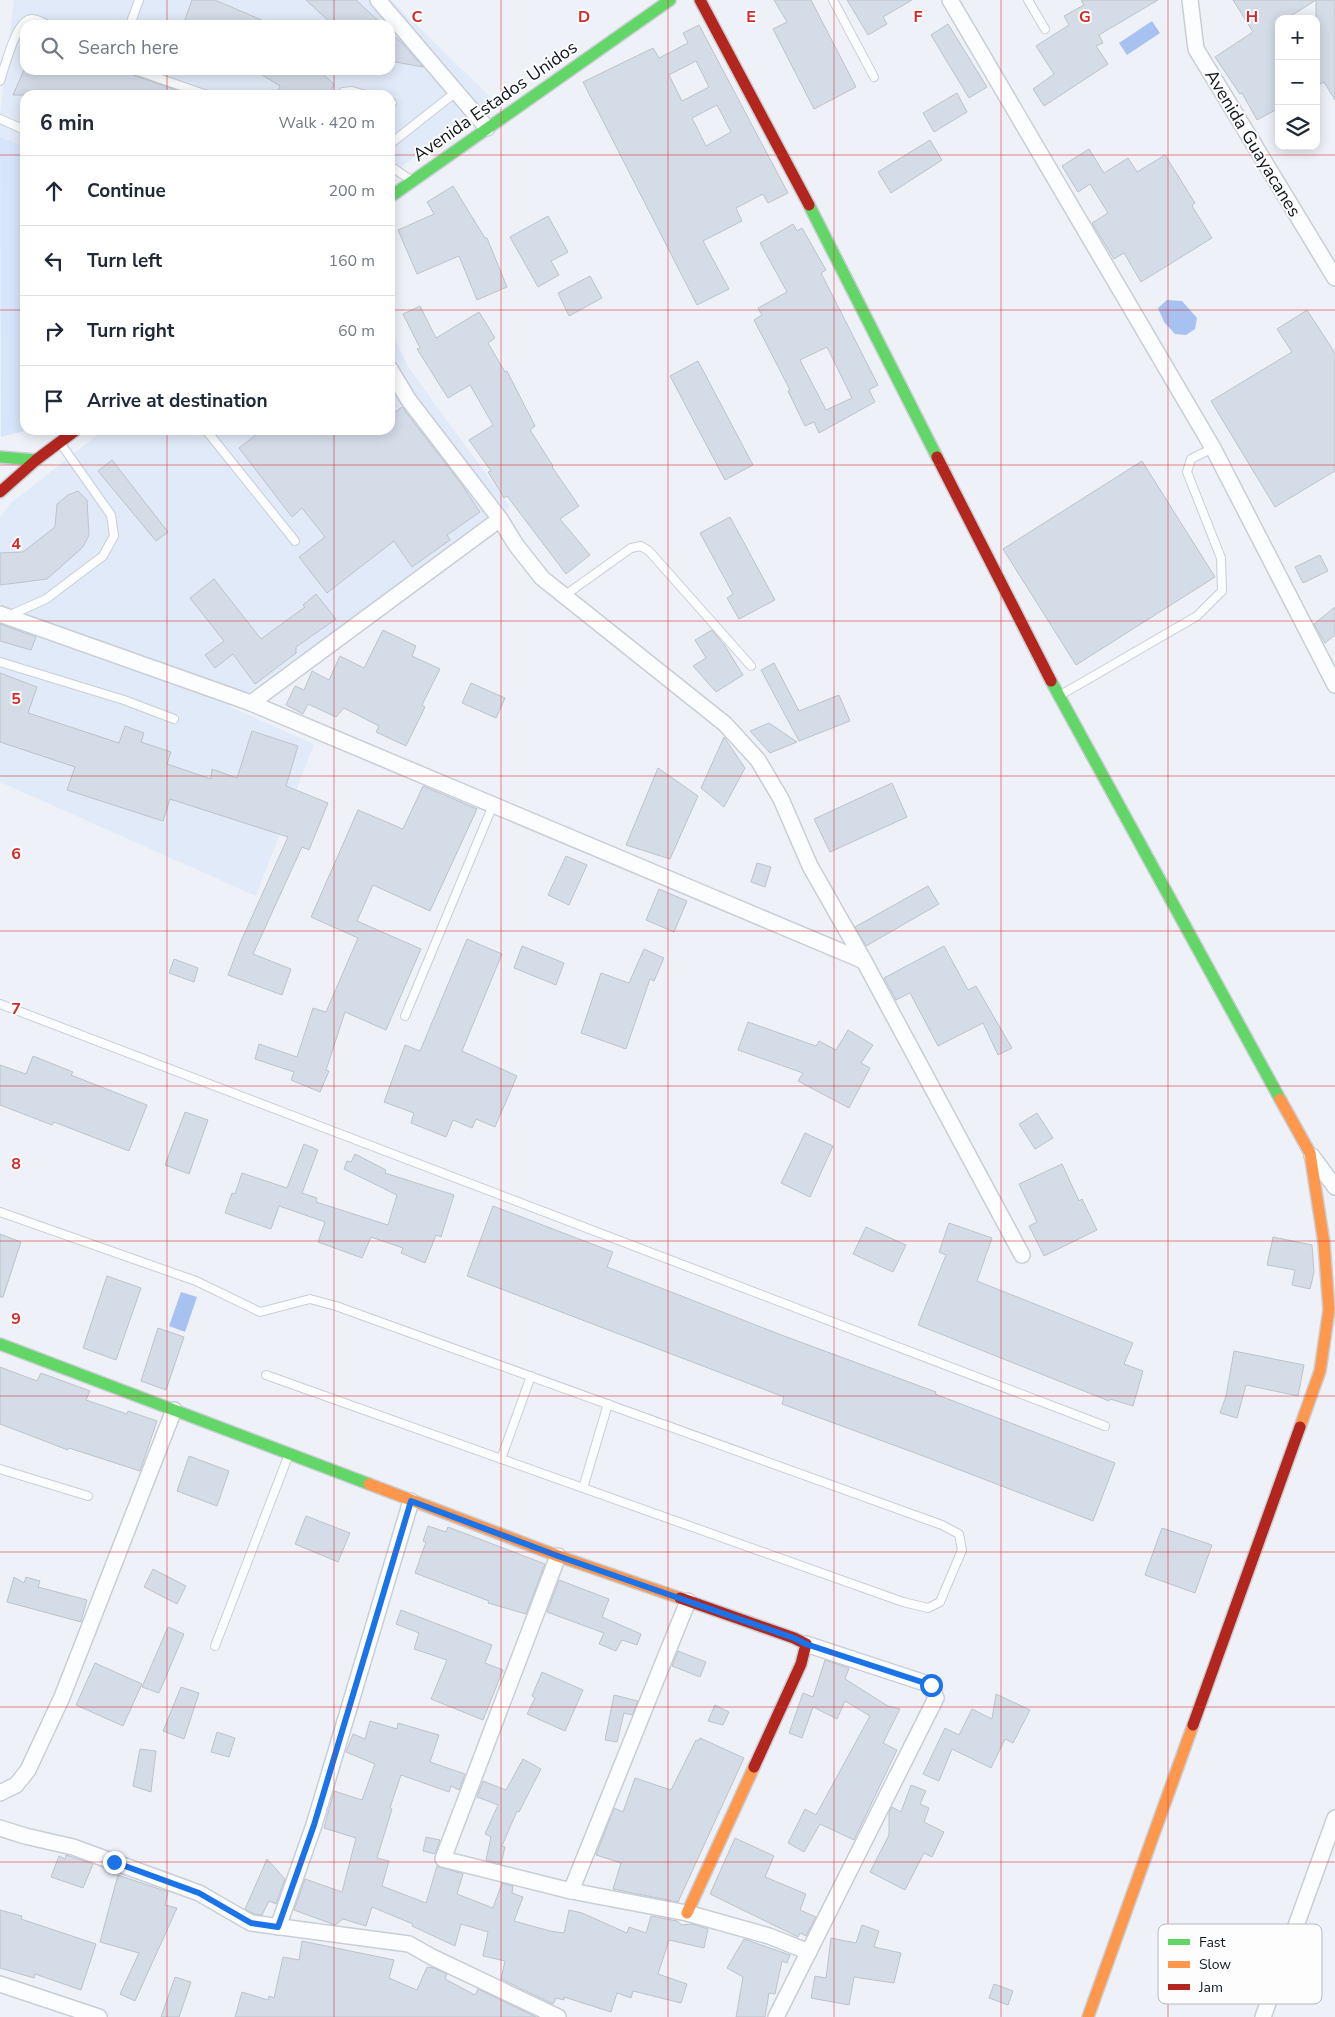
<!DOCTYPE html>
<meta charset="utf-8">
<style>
:root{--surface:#fff;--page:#f2f2f3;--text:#1f2937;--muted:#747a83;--line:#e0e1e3}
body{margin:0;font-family:"Nunito Sans",sans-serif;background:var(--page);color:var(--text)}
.controls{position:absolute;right:15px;top:15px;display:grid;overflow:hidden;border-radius:10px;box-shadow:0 2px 12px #0003}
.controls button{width:45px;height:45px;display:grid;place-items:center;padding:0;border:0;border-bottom:1px solid var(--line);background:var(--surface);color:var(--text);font:25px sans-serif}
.stop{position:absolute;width:15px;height:15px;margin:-11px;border:4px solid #1a73e8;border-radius:50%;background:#fff}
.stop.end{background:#1a73e8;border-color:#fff;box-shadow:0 1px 5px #0008}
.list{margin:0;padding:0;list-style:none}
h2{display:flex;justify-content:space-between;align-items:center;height:65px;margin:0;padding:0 20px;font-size:21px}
h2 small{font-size:16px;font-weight:400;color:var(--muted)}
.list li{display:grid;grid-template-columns:32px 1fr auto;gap:15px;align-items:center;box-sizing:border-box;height:70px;padding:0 20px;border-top:1px solid var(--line)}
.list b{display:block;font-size:19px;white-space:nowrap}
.list em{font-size:16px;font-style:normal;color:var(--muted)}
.icon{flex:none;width:28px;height:28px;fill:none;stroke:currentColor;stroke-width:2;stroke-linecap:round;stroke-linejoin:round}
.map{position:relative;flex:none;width:1335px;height:2017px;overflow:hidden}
.search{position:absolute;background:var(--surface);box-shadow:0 2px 12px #0003;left:20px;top:20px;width:375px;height:55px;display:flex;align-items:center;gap:12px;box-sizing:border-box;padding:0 18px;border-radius:15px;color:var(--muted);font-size:19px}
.panel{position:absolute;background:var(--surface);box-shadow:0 2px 12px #0003;left:20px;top:90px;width:375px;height:345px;border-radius:15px}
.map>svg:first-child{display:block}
.built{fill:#e1eaf8;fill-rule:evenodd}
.green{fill:#d7e5fb}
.water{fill:#a7c2f1}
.building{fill:#d4dce8;stroke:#bec2ca;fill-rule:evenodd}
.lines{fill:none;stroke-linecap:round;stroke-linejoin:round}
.lane-casing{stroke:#c9ced6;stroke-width:10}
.street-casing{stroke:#c9ced6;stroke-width:18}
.fast-casing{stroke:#c9ced6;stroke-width:14}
.slow-casing{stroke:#c9ced6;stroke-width:14}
.jam-casing{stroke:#c9ced6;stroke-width:14}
.lane{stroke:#fcfdfe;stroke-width:8}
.street{stroke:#fcfdfe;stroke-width:15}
.fast{stroke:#63d668;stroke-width:11}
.slow{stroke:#ff974d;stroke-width:11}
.jam{stroke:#b3261e;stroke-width:11}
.route{stroke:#1a73e8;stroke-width:6}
.grid{fill:none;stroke:#d62828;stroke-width:1;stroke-opacity:0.55}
.labels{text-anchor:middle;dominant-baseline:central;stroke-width:4;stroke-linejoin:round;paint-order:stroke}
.street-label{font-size:18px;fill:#10161f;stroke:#fdfdfd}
.key{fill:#fdfdfd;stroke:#b6b8ba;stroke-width:1}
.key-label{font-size:14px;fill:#10161f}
.grid-label{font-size:16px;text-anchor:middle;font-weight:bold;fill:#d62828;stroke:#fdfdfd;stroke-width:4;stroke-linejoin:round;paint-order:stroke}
</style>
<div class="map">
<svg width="1335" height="2017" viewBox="0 0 1335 2017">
<rect width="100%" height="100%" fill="#eef2f8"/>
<!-- built -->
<g class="built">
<path d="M 14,0 L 391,0 L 493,100 L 390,175 L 390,95 L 25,95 L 25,146 L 0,137 L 0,114 ZM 25,25 L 390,25 L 390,70 L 25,70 Z"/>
<polygon points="390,330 409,368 510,507 228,706 314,744 256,896 0,782 0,517 11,503 104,430 390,430"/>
</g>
<!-- green -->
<polygon class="green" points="0,137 25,146 25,430 28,430 1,437"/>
<!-- water -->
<g class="water">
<polygon points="1152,21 1160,33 1127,55 1119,43"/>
<polygon points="1167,300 1182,301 1197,318 1195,329 1186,335 1175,334 1164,322 1158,308"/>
<polygon points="181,1292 197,1297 185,1332 169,1326"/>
</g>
<!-- building -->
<g class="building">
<polygon points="192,0 215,0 273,25 183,25"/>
<polygon points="306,0 356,0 383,25 333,25"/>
<polygon points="774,0 811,0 856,87 814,109 773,29 787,22"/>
<polygon points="847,0 912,0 883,17 887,24 868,35"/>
<polygon points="1081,0 1158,0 1099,35 1103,43 1096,46 1108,64 1044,106 1033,89 1054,74 1036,46 1069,25 1064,16 1084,5"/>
<polygon points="1233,0 1316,0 1286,19 1279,19 1279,108 1257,120 1242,93 1240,94 1215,57 1253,32"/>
<polygon points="1316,0 1335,0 1335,100 1324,82 1316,86"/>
<polygon points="948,24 987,87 969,98 931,35"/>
<path d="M 699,25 L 788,193 L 768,203 L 763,194 L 736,208 L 742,221 L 703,241 L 729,289 L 697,305 L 583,82 L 653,48 L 659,58 L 688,43 L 683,33 ZM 696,61 L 709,87 L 682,101 L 669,75 ZM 717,105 L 731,132 L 706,146 L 692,118 Z"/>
<polygon points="390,32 404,45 423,67 390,61"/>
<polygon points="24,70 119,70 185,93 185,95 13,95"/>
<polygon points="254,70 318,70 334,84 329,95 276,95 280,86"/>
<polygon points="957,93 967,112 934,132 923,113"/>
<polygon points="930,140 942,160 891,193 878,172"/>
<polygon points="1089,149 1104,173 1128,158 1137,172 1165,155 1195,203 1192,206 1212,238 1141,282 1124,253 1114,259 1092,223 1108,213 1090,184 1078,192 1062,166"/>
<polygon points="453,186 485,238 487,238 507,287 477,300 459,256 417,274 398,230 434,214 427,202"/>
<polygon points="548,216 568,252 551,261 559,275 538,287 510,237"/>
<path d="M 793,224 L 797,231 L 802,228 L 826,270 L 821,273 L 878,385 L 869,390 L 875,402 L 819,433 L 814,422 L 805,426 L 788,391 L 790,390 L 754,320 L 762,315 L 758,308 L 787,292 L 760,243 ZM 827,347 L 852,398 L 826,410 L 800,360 Z"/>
<polygon points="590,276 602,298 569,316 558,293"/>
<polygon points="420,306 436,338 479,312 495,338 488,343 505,372 507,371 535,426 530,430 553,466 552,467 579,506 560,519 590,555 566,574 507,496 504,498 488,472 491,471 469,440 493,425 470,385 448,398 417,349 420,348 403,314"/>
<polygon points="1307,310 1335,353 1335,471 1275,507 1211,401 1292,352 1277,329"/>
<polygon points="698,361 753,465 725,480 670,376"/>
<polygon points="402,407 462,485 480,512 447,535 450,540 412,567 394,541 327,593 299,557 325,537 302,508 292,517 239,448 262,430 390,430 390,416"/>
<polygon points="112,460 168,532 156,541 98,471"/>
<polygon points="1142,461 1215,577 1076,665 1003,549"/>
<polygon points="78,491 87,500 89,535 83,547 47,579 0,585 0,553 23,552 55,527 57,504 68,495"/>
<polygon points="730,517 775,600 739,619 727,598 733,594 700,533"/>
<polygon points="1320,555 1328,571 1303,583 1295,567"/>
<polygon points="214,579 261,639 305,607 303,605 316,594 336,619 296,647 296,653 255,684 233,654 215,668 205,655 224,641 190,598"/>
<polygon points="1335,607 1335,635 1325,643 1314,624"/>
<polygon points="0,624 36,637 31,650 0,641"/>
<polygon points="383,630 416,646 412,656 440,669 422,705 425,707 406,746 376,732 379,726 344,708 336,717 308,704 303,714 286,705 295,686 304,690 312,671 329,680 340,656 364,668"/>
<polygon points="712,630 725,646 743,675 716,692 693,666 706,658 695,640"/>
<polygon points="774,663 799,711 839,695 850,721 799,741 761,670"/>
<polygon points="0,673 37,687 28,713 119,743 125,726 144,733 141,742 171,752 167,764 211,779 212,769 237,778 252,731 298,746 286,786 328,803 309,850 302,847 253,954 291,969 282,995 228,975 241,941 288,837 170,799 163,821 67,790 75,767 0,742"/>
<polygon points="471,683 505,698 496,718 462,703"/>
<polygon points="769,723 797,742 770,753 750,731"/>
<polygon points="724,737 745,768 724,807 701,788"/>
<polygon points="658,768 698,796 670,859 626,845"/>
<polygon points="892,783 907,817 830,852 814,819"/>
<polygon points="423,786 477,809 430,911 373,885 357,921 421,949 386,1030 345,1012 326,1070 329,1071 320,1092 291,1080 294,1072 255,1059 259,1044 297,1057 313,1008 326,1012 358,938 311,917 358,810 403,829"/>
<polygon points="566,856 587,865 569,905 548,895"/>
<polygon points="757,863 771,867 765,887 751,882"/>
<polygon points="928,886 939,904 866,946 855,927"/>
<polygon points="659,889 687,901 674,932 646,920"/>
<polygon points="467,939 502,954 462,1051 517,1076 495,1127 476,1119 472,1128 453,1120 446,1137 411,1123 414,1113 384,1102 405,1045 420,1051"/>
<polygon points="522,946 564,963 556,985 514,968"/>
<polygon points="944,946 968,990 976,986 1012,1048 998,1055 983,1023 938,1046 910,993 896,1000 884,978"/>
<polygon points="644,949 664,958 654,981 650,979 626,1049 581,1033 601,973 629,983"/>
<polygon points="174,959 198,968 194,982 169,973"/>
<polygon points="748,1022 816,1046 819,1041 836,1050 848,1030 873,1045 861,1063 870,1068 849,1108 798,1081 803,1073 738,1050"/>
<polygon points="33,1056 73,1072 71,1075 147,1105 129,1151 54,1122 52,1125 0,1105 0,1065 26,1074"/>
<polygon points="185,1112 208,1120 189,1174 165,1165"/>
<polygon points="1037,1113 1053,1138 1035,1149 1019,1124"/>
<polygon points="805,1133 833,1146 810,1197 781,1183"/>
<polygon points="304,1144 318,1150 302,1193 317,1198 316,1202 388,1225 397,1195 344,1169 347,1161 351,1162 355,1154 386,1170 385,1173 454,1195 441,1237 436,1235 425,1263 401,1253 403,1248 371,1237 362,1258 318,1242 325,1222 279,1206 271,1229 225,1213 232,1193 235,1194 242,1173 287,1188"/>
<polygon points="1062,1164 1079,1201 1082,1199 1097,1230 1044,1256 1029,1226 1037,1222 1019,1184"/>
<polygon points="493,1206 613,1252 607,1267 784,1336 936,1392 935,1394 1115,1463 1093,1521 926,1457 782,1404 784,1397 467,1276"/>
<polygon points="949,1223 992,1238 977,1281 1133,1343 1124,1364 1143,1371 1133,1406 1110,1399 1109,1401 918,1325 946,1255 939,1252"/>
<polygon points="866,1227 906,1245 893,1272 853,1254"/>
<polygon points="0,1234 21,1242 3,1297 0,1297"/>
<polygon points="1273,1237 1312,1245 1314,1272 1310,1289 1292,1285 1295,1270 1267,1265"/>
<polygon points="107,1276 141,1288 116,1360 83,1348"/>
<polygon points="158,1328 184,1337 166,1390 141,1381"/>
<polygon points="1234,1351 1304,1365 1298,1396 1246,1385 1237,1418 1220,1413 1226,1396"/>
<polygon points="0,1367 37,1381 41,1373 90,1391 86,1400 127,1414 128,1411 157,1421 140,1471 69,1448 68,1450 0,1424"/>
<polygon points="189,1456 229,1471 217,1506 177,1491"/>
<polygon points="306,1516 350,1533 338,1562 295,1544"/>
<polygon points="428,1526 446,1532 448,1527 545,1564 526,1614 488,1603 489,1601 415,1573 426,1542 423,1541"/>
<polygon points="1162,1528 1212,1545 1195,1593 1145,1575"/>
<polygon points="153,1569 186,1586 177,1604 144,1587"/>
<polygon points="14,1577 24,1583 26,1577 40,1581 38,1587 87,1600 81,1622 7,1602"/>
<polygon points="559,1580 609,1599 602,1617 641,1634 637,1645 622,1640 616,1651 599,1644 604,1633 547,1612"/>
<polygon points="401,1610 492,1645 485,1663 503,1670 483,1720 431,1699 447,1660 414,1649 419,1633 396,1624"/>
<polygon points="168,1627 184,1634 159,1693 142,1687"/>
<polygon points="678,1651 706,1662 700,1677 672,1666"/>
<polygon points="825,1660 849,1668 845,1679 888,1706 900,1709 883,1743 897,1750 854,1840 820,1824 804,1852 788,1843 805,1809 816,1815 870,1716 845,1701 837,1719 813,1707 802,1738 789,1733 803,1693 813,1697"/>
<polygon points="95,1663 142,1684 123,1726 76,1705"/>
<polygon points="542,1672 583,1690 565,1731 527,1714 535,1698 532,1696"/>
<polygon points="181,1687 199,1693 184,1739 163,1731"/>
<polygon points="996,1694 1030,1710 1013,1743 1005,1739 991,1768 952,1749 939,1781 923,1774 945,1728 959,1735 972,1709 992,1719"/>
<polygon points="614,1695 638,1701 632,1715 624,1713 617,1742 605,1740"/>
<polygon points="715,1705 729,1712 723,1725 708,1721"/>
<polygon points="370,1721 397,1729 398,1723 439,1735 430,1762 465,1774 459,1790 451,1786 449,1792 401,1775 390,1808 392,1809 377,1858 389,1861 382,1886 426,1903 437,1866 463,1874 457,1894 493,1908 502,1883 513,1886 512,1893 523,1897 514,1921 550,1931 564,1933 569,1910 582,1913 627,1933 629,1927 646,1933 651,1916 677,1921 682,1925 692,1924 708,1929 704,1948 669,1940 658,1974 687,1984 681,2003 633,1991 631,1998 617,1993 611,2012 564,1997 564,2000 556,1998 553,2004 501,1979 505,1961 483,1956 488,1932 461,1924 455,1946 412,1926 413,1924 372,1907 366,1926 343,1919 335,1925 294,1910 305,1879 342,1892 356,1838 324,1828 334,1791 362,1800 375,1764 346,1752 353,1734 365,1739"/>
<polygon points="217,1732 235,1738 229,1757 211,1752"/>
<polygon points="700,1738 744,1758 678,1902 613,1889 621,1863 596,1855 614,1808 623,1812 635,1778 671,1790 696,1740 698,1741"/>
<polygon points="140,1749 156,1751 151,1792 133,1786"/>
<polygon points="523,1759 541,1769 519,1812 517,1811 502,1846 505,1847 501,1864 486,1860 491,1837 485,1834 498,1805 477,1797 483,1781 506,1790"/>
<polygon points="911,1785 926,1791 920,1804 929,1808 924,1822 944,1832 932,1857 924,1853 905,1890 870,1872 889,1835 889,1812 892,1807 901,1812"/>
<polygon points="426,1837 440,1840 435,1854 423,1851"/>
<polygon points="735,1838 774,1856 765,1877 806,1894 800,1910 816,1917 806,1936 800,1933 798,1937 710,1894"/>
<polygon points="66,1855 93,1864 83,1888 51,1877 59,1856 65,1859"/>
<polygon points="267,1859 285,1879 276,1904 269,1901 262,1915 254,1914 245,1909"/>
<polygon points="118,1875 168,1892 165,1905 177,1908 135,2001 120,1994 139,1953 100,1942"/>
<polygon points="0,1910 22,1916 21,1919 96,1944 81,1990 35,1974 34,1978 0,1968"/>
<polygon points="862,1925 879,1931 874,1947 901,1953 894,1983 854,1977 849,2005 811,1998 815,1976 826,1978 831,1938 856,1943"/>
<polygon points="744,1939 790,1955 787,1963 782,1961 775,1994 769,1993 765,2017 736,2017 743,1977 727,1968"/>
<polygon points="302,1941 394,1960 389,1978 417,1990 427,1967 434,1968 447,1974 445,1979 475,1995 478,1989 536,2017 235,2017 242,1992 268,2000 269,1996 274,1998 283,1957 299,1960"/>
<polygon points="175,1977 191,1982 179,2017 161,2017"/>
<polygon points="994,1984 1013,1991 1008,2005 989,1998"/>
</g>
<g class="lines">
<defs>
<g id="lane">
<polyline points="833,0 874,77"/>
<polyline points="1028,0 1045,29"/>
<polyline points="130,25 139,0"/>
<polyline points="135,70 207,95"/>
<path d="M 0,81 C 5,66 14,30 26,21 C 33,16 41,22 48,25"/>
<polyline points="341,95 343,92 352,91 366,95"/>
<polyline points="390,102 392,103"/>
<polyline points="0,119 25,130"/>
<polyline points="390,144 456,92"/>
<polyline points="390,166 411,180"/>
<polyline points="206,430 295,541"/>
<polyline points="564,596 631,548 641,546 649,551 751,666"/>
<polyline points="8,616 46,599 103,556 114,536 111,515 61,444"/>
<polyline points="0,662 124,700 174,719"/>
<polyline points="1059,696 1197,616 1222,591 1221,558 1187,472 1191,459 1213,448"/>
<polyline points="0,1004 1105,1426"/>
<polyline points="405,1016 493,805"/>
<polyline points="0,1212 196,1281 260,1312 310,1299 336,1306 942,1525 959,1534 962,1550 940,1602 928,1608 903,1602 266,1375"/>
<polyline points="501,1459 531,1376"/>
<polyline points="0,1469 88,1496"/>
<polyline points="583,1488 608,1404"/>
<polyline points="215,1646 289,1454"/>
</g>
<g id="street">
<polyline points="378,0 487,128"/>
<polyline points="950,0 1213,448 1335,685"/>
<polyline points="1190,0 1196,49 1335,278"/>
<polyline points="390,369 408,399 500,519 516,545 542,578 725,724 758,760 781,799 810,866 864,961 1022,1255"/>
<polyline points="0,614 251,703 864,961"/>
<polyline points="251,703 500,519"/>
<polyline points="1312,1156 1335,1187"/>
<polyline points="558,1556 443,1859 571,1891 687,1913 769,1936 809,1952"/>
<polyline points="0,1793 16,1785 28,1770 62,1697 174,1410"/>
<polyline points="0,1828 25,1836 73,1847 199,1893 251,1923 409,1944 432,1957 558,2017"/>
<polyline points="571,1891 688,1601"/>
<polyline points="278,1927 314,1825 411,1501"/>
<polyline points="0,1984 99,2017"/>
<polyline points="776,2017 936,1698 931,1685 806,1644"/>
<polyline points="1263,2017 1335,1818"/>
</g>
<g id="fast">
<polyline points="390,197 670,0"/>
<polyline points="809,205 937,457"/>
<polyline points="0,457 36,460"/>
<polyline points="1051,681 1280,1099"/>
<polyline points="0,1344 369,1484"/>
</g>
<g id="slow">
<polyline points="1280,1099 1310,1153 1324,1243 1329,1310 1320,1371 1300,1427"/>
<polyline points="369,1484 558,1556 680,1598"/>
<polyline points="687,1913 754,1767"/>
<polyline points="1088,2017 1193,1725"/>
</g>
<g id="jam">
<polyline points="700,0 809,205"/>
<polyline points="937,457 1051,681"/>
<polyline points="0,492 36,460 76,430"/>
<polyline points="680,1598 794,1638 806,1644 801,1664 754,1767"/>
<polyline points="1193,1725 1300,1427"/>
</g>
</defs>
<!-- lane casing -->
<use href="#lane" class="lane-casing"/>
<!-- street casing -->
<use href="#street" class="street-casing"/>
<!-- fast casing -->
<use href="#fast" class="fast-casing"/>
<!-- slow casing -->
<use href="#slow" class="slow-casing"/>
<!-- jam casing -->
<use href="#jam" class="jam-casing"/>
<!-- lane -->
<use href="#lane" class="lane"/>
<!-- street -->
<use href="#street" class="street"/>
<!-- fast -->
<use href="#fast" class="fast"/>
<!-- slow -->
<use href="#slow" class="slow"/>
<!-- jam -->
<use href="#jam" class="jam"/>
</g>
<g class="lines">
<!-- route -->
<polyline class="route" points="114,1862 199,1893 251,1923 278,1927 314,1825 411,1501 558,1556 794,1638 806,1644 931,1685"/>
</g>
<!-- grid -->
<path class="grid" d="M 167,0 L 167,25M 334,0 L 334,25M 501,0 L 501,2017M 668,0 L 668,2017M 834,0 L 834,2017M 1001,0 L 1001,2017M 1168,0 L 1168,2017M 167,70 L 167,95M 334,70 L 334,95M 0,155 L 25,155M 390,155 L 1335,155M 0,310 L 25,310M 390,310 L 1335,310M 167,430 L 167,2017M 334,430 L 334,2017M 0,465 L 1335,465M 0,621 L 1335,621M 0,776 L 1335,776M 0,931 L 1335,931M 0,1086 L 1335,1086M 0,1241 L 1335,1241M 0,1396 L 1335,1396M 0,1552 L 1335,1552M 0,1707 L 1335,1707M 0,1862 L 1335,1862"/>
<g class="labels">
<!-- street labels -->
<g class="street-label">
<text transform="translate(495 101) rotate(-35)">Avenida Estados Unidos</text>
<text transform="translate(1253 143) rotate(59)">Avenida Guayacanes</text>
</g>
</g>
<!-- legend -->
<rect x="1158" y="1924" width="164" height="80" rx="8" class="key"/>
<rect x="1168" y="1939" width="22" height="6" fill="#63d668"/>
<rect x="1168" y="1961" width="22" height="7" fill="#ff974d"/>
<rect x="1168" y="1984" width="22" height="6" fill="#b3261e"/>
<g class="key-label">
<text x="1199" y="1947">Fast</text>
<text x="1199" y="1969">Slow</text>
<text x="1199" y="1992">Jam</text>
</g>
<g class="grid-label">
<text x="417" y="22">C</text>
<text x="584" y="22">D</text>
<text x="751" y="22">E</text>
<text x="918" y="22">F</text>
<text x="1085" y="22">G</text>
<text x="1252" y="22">H</text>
<text x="16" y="549">4</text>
<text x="16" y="704">5</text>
<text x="16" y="859">6</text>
<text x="16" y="1014">7</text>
<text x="16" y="1169">8</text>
<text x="16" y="1324">9</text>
</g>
</svg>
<div class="controls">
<button>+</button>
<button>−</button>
<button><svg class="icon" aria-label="layers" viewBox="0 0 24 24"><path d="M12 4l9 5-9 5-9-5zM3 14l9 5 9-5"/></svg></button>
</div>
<div class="stop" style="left:931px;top:1685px"></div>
<div class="stop end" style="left:114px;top:1862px"></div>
<div class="search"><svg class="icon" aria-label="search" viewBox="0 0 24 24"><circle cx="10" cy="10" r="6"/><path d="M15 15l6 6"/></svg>Search here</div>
<section class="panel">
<h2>6 min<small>Walk · 420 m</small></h2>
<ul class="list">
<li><svg class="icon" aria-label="ahead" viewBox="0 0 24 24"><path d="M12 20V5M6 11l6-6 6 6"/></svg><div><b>Continue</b></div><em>200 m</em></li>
<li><svg class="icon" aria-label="left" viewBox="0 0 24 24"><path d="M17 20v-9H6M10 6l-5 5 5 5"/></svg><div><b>Turn left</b></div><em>160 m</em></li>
<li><svg class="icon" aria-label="right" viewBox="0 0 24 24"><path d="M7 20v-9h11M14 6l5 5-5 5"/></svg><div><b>Turn right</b></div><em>60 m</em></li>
<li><svg class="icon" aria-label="arrive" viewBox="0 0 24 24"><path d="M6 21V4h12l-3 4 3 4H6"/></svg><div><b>Arrive at destination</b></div></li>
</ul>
</section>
</div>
